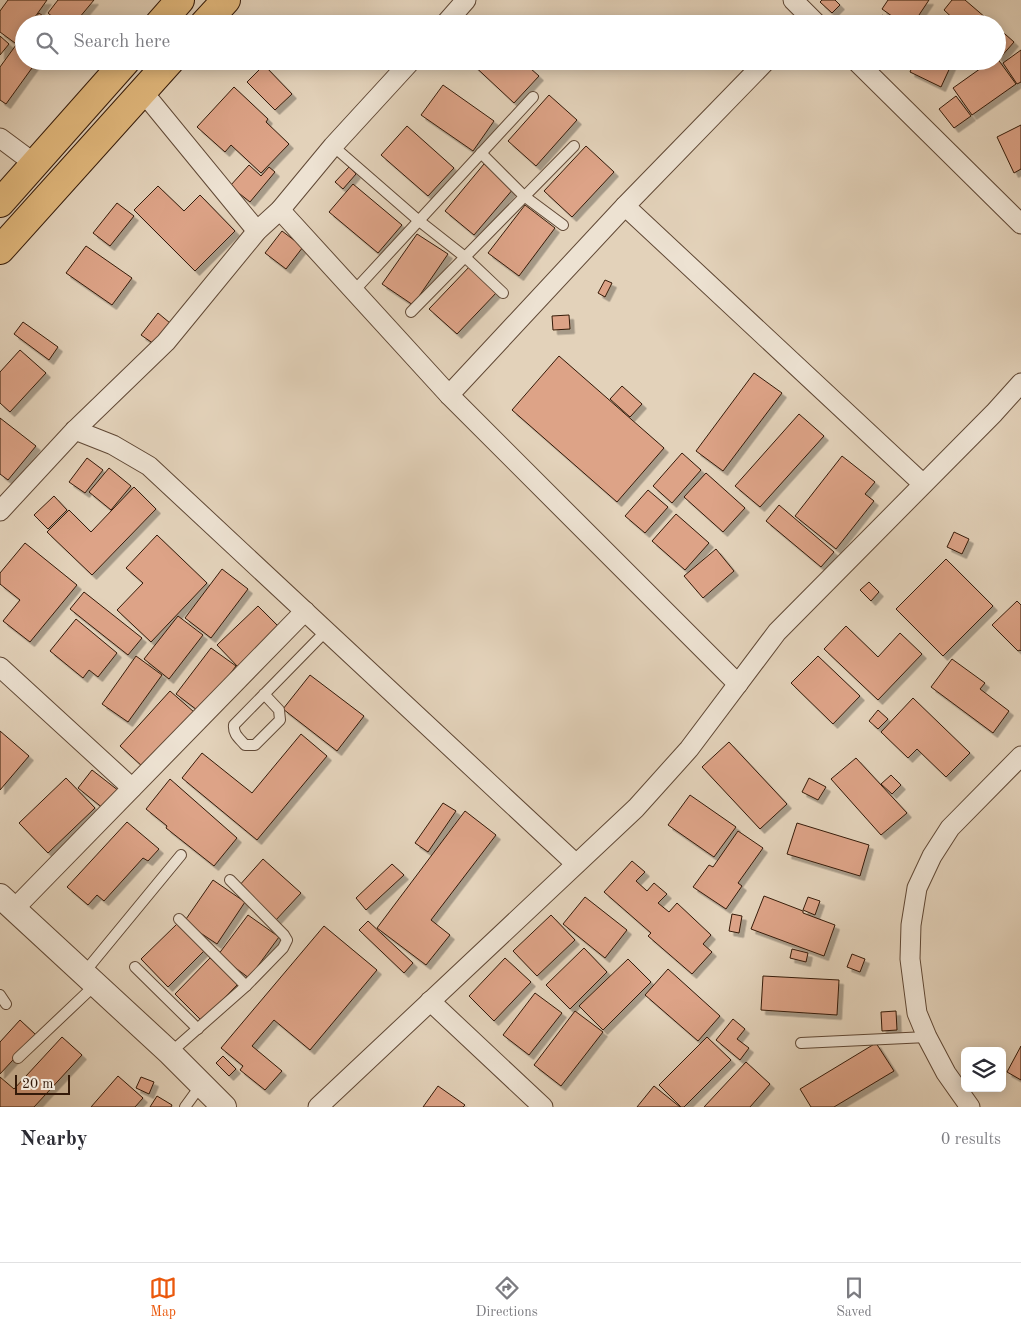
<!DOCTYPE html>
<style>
:root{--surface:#fff;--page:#f7f7f7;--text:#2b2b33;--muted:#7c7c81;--line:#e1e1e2;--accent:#ea580c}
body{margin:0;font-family:"Old Standard TT",serif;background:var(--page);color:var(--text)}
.controls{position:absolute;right:15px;bottom:15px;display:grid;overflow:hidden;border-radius:8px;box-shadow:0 2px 12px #0003}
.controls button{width:45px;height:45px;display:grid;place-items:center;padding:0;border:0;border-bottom:1px solid var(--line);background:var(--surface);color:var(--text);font:25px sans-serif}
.scale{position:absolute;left:15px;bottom:12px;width:55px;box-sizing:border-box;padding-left:5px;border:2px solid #341a09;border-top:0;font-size:14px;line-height:18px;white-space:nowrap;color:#341a09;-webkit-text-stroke:4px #ede2d2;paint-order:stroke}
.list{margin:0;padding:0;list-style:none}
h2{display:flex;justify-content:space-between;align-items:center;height:65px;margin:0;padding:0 20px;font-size:21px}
h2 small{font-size:16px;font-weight:400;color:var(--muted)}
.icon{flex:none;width:28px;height:28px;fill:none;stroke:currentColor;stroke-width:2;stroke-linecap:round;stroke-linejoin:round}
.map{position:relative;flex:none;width:1021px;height:1107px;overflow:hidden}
.search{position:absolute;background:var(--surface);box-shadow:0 2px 12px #0003;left:15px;right:15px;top:15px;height:55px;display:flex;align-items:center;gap:12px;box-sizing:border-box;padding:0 18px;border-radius:28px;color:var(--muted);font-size:19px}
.sheet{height:155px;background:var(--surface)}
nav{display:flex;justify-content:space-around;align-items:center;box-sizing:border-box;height:70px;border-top:1px solid var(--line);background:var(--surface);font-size:14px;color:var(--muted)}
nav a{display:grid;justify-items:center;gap:2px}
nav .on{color:var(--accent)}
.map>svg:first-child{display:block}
.building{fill:#dda387;stroke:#341a09;filter:url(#shadow)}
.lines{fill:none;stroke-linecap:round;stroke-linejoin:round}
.service-casing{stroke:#604835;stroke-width:12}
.minor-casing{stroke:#604835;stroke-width:21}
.tertiary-casing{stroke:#604835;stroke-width:26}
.primary-casing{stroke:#341a09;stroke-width:30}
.service{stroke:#ede2d2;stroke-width:10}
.minor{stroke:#ede2d2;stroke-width:19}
.tertiary{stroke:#ede2d2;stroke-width:24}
.primary{stroke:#e2b97d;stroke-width:28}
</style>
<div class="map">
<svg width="1021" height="1107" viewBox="0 0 1021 1107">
<defs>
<filter id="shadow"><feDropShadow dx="4.5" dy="4.5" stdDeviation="0" flood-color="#0004"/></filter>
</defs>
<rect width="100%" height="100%" fill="#e3d2ba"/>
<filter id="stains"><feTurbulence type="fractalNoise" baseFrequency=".004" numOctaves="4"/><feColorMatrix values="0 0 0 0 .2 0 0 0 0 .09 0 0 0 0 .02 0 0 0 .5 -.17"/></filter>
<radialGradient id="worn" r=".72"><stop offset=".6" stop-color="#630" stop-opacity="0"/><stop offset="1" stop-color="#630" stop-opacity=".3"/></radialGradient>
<!-- building -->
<g class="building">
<polygon points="8,0 47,0 30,24 24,24 24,32 15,43 0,32 0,11"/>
<polygon points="58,0 94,0 74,24 61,24 48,13"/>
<polygon points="822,0 835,0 840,5 832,13 820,2"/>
<polygon points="888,0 929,0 913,24 903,24 882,9"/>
<polygon points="952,0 965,0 993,24 959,24 944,10"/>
<polygon points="39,13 54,24 31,24"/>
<polygon points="882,15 898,24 878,24"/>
<polygon points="997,27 1014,42 1000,58 997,56"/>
<polygon points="24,34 24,61 37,61 6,104 0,100 0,67"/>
<polygon points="0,36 9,44 0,55"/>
<polygon points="1021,50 1021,82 1017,84 1003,63"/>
<polygon points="997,58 1016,84 972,115 953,88 991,61 997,61"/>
<polygon points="469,61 522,61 539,76 514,103"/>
<polygon points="915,61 953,61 941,87 910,72"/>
<polygon points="264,65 292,94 275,110 247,82"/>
<polygon points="443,85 494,121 473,151 421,115"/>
<polygon points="234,87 268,119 266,122 289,144 261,173 231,145 225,152 197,127"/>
<polygon points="549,95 577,120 536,166 508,141"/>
<polygon points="956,96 971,116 954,128 939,109"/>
<polygon points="1021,125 1021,169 1014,173 997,137"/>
<polygon points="407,126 454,168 428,196 381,155"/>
<polygon points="586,146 614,172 572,217 544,191"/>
<polygon points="484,164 514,188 474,235 445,211"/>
<polygon points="249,165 261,176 269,167 275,172 250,202 230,186"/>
<polygon points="349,167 356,174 343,189 335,182"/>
<polygon points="353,184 402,225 378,253 329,212"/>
<polygon points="158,186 184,211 200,195 235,231 195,271 134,210"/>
<polygon points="117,203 134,216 110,246 93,233"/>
<polygon points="525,205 555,228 519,276 488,253"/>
<polygon points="282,231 303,247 286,269 265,253"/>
<polygon points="417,234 448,254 413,305 382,284"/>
<polygon points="86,246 132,278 112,305 66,273"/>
<polygon points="471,265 498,291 457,334 429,309"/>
<polygon points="605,280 612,283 605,297 598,293"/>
<polygon points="158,313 170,323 154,344 141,335"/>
<polygon points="569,315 570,329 553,330 552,316"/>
<polygon points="23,322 58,347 49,360 14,334"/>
<polygon points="20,350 46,373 10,412 0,403 0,372"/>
<polygon points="559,356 664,448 617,502 512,410"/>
<polygon points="754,373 782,393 723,471 696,451"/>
<polygon points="622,386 642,404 630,417 610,399"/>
<polygon points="799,414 824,436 760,507 735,486"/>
<polygon points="0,418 36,446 8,480 0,474"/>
<polygon points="682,453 701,470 672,503 653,486"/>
<polygon points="842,456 875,482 865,494 874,501 836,549 795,516"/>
<polygon points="87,458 103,470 85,493 69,482"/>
<polygon points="109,468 131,486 111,510 89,492"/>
<polygon points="706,473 745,508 723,532 684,497"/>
<polygon points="134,487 156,509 92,575 47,532 69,510 91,532"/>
<polygon points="648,490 668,507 645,533 625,516"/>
<polygon points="54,496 67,510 48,529 34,515"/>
<polygon points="779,505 834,552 821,567 766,521"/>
<polygon points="676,514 709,543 685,570 652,541"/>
<polygon points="954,532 969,539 962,554 947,547"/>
<polygon points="157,535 207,583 151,642 117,610 143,583 126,568"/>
<polygon points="25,543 77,585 30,642 3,621 20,600 0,584 0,573"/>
<polygon points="716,549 734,571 703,598 684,576"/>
<polygon points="946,559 993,606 943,656 896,609"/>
<polygon points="222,569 248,589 211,638 185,618"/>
<polygon points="869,582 879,592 871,601 860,590"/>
<polygon points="84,592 142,638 128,655 70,609"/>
<polygon points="1017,601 1021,605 1021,651 1020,650 1018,651 992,625"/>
<polygon points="258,606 280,628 239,668 217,645"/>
<polygon points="178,616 203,635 169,679 144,659"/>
<polygon points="76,619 117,653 98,677 89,670 83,678 50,651"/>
<polygon points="846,626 878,657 900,633 922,654 878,700 824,649"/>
<polygon points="211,648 236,666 201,713 176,694"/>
<polygon points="136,656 162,675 128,722 102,704"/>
<polygon points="818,656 860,696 833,724 791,683"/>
<polygon points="952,659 985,683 980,689 1009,711 993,733 931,687"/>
<polygon points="310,675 364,716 337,751 283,709"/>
<polygon points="170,691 194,712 143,767 120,746"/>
<polygon points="913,698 970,753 946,777 917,749 908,758 881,732"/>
<polygon points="878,710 888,719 878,729 869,721"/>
<polygon points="0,731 29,756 0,790"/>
<polygon points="301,734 327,756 257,840 182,778 202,753 252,793"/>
<polygon points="729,742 787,804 760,829 702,767"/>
<polygon points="856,758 907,813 881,835 831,779"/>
<polygon points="92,770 119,791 104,809 78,788"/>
<polygon points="891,775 901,785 892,794 881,784"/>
<polygon points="66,778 95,808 48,853 19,823"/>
<polygon points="809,778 826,787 818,800 802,792"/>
<polygon points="170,779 237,838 214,866 166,828 167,826 146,809"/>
<polygon points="690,795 736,827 714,857 668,825"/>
<polygon points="443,803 456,811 428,852 415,843"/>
<polygon points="465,811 496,835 431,920 450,935 426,965 377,928"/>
<polygon points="127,822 159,849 148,861 143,858 104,901 97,895 88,905 67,887"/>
<polygon points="797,823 869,845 860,876 787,854"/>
<polygon points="738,831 763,848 738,883 742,886 726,909 693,887 709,865 713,867"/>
<polygon points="263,859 301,893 275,921 238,887"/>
<polygon points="632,861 645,872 636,881 647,891 654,883 667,894 658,903 669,912 677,903 711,935 703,944 712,952 692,974 648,936 651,933 604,892"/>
<polygon points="392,864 404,875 366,910 356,898"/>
<polygon points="213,880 245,902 217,944 184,922"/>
<polygon points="764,896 803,911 803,913 835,925 824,956 751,929"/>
<polygon points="585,897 627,930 605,958 563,924"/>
<polygon points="808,897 820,901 815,915 803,910"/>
<polygon points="732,914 742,916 739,933 729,931"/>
<polygon points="248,915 279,937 249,978 218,955"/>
<polygon points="551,915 575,940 537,976 513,951"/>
<polygon points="368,921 413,963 404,973 359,930"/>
<polygon points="177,924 204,951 168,987 141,959"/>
<polygon points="324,926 377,970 310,1050 274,1020 252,1046 282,1071 265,1090 240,1070 243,1066 221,1048"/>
<polygon points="584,948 607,972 570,1009 546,985"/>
<polygon points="792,949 808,953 806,962 790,958"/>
<polygon points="852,954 865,959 860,972 847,967"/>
<polygon points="210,958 238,984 202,1021 175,994"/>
<polygon points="505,958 531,982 494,1021 469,996"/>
<polygon points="628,959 651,982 603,1030 579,1006"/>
<polygon points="668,969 720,1016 698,1041 645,995"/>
<polygon points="763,976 839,980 837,1015 761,1010"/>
<polygon points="535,993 562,1013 529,1055 503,1035"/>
<polygon points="575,1011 603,1032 561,1086 534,1065"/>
<polygon points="896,1011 897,1030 882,1031 881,1012"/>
<polygon points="733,1019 745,1029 737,1039 749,1048 740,1060 716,1040"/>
<polygon points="20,1020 36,1035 0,1074 0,1042"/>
<polygon points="62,1037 82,1055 34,1107 0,1107 0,1077 14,1089"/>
<polygon points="707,1037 731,1060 684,1107 681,1107 659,1085"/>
<polygon points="876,1043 894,1071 834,1107 811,1107 800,1089"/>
<polygon points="1021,1046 1021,1080 1007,1072"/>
<polygon points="223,1056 236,1069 229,1076 216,1063"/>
<polygon points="746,1062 770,1084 750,1107 704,1107"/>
<polygon points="118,1076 143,1098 135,1107 91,1107"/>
<polygon points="141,1077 154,1082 149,1094 136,1088"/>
<polygon points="438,1086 465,1105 463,1107 423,1107"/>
<polygon points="654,1086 680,1107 637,1107"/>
<polygon points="157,1096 172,1105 171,1107 150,1107"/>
</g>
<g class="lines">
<defs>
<g id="service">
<polyline points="333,146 418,220 465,257 503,293"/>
<polyline points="481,153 524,196 563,225"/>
<polyline points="354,291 533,97"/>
<polyline points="411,312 574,146"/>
<path d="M 264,694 L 279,710 L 280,720 L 255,745 L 245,745 C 239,738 233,734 234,725 L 326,631"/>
<polyline points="179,919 246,986"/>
<polyline points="135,967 198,1029"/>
<polyline points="83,974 181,855"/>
<polyline points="0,995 6,1004"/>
<polyline points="801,1043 927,1037"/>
<polyline points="170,1053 246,986 283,948 287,940 284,935 230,880"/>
<polyline points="18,1058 95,985"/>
<polyline points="185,1107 201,1085"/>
</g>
<g id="minor">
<polyline points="793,0 817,24"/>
<polyline points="445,24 466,0"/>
<polyline points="856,61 1021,224"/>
<polyline points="143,92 257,231"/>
<polyline points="0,138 35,164"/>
<polyline points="625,206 923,484"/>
<polyline points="280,210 449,395 738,684"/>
<polyline points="449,395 625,206 766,61"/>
<polyline points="75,430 113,445 149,466 576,864"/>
<polyline points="0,511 75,430 166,342 257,231 280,210 333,146 411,61"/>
<polyline points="0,667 132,788"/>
<polyline points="14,909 305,611"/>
<polyline points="430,1001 543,1107"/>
<polyline points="318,1107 636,808 689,749 777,632 994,413 1021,383"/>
<polyline points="970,1107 946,1073 927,1037 917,1013 910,959 911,925 917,888 932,856 950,828 1021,756"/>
</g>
<polyline id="tertiary" points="0,896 170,1053 224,1107"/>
<g id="primary">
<polyline points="159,24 180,0"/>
<polyline points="204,24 226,0"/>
<polyline points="0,203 126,61"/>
<polyline points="0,250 170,61"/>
</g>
</defs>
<!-- service casing -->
<use href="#service" class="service-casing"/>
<!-- minor casing -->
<use href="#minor" class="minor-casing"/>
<!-- tertiary casing -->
<use href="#tertiary" class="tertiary-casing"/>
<!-- primary casing -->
<use href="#primary" class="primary-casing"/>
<!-- service -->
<use href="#service" class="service"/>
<!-- minor -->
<use href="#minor" class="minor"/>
<!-- tertiary -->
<use href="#tertiary" class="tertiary"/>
<!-- primary -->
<use href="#primary" class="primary"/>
</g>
<rect width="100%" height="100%" filter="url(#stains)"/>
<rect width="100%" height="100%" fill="url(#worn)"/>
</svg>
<div class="controls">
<button><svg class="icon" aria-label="layers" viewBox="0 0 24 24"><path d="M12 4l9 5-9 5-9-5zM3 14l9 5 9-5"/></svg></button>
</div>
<div class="scale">20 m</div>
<div class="search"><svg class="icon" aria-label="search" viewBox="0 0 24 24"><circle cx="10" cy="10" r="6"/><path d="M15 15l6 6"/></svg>Search here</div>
</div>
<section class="sheet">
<h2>Nearby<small>0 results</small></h2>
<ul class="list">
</ul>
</section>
<nav>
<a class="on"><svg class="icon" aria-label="map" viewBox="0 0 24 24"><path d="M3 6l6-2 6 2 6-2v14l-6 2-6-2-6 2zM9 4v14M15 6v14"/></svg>Map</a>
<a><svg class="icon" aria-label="directions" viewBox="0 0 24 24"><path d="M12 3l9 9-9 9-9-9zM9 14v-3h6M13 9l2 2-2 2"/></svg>Directions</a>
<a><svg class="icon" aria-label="saved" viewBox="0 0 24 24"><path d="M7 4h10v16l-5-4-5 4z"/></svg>Saved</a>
</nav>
